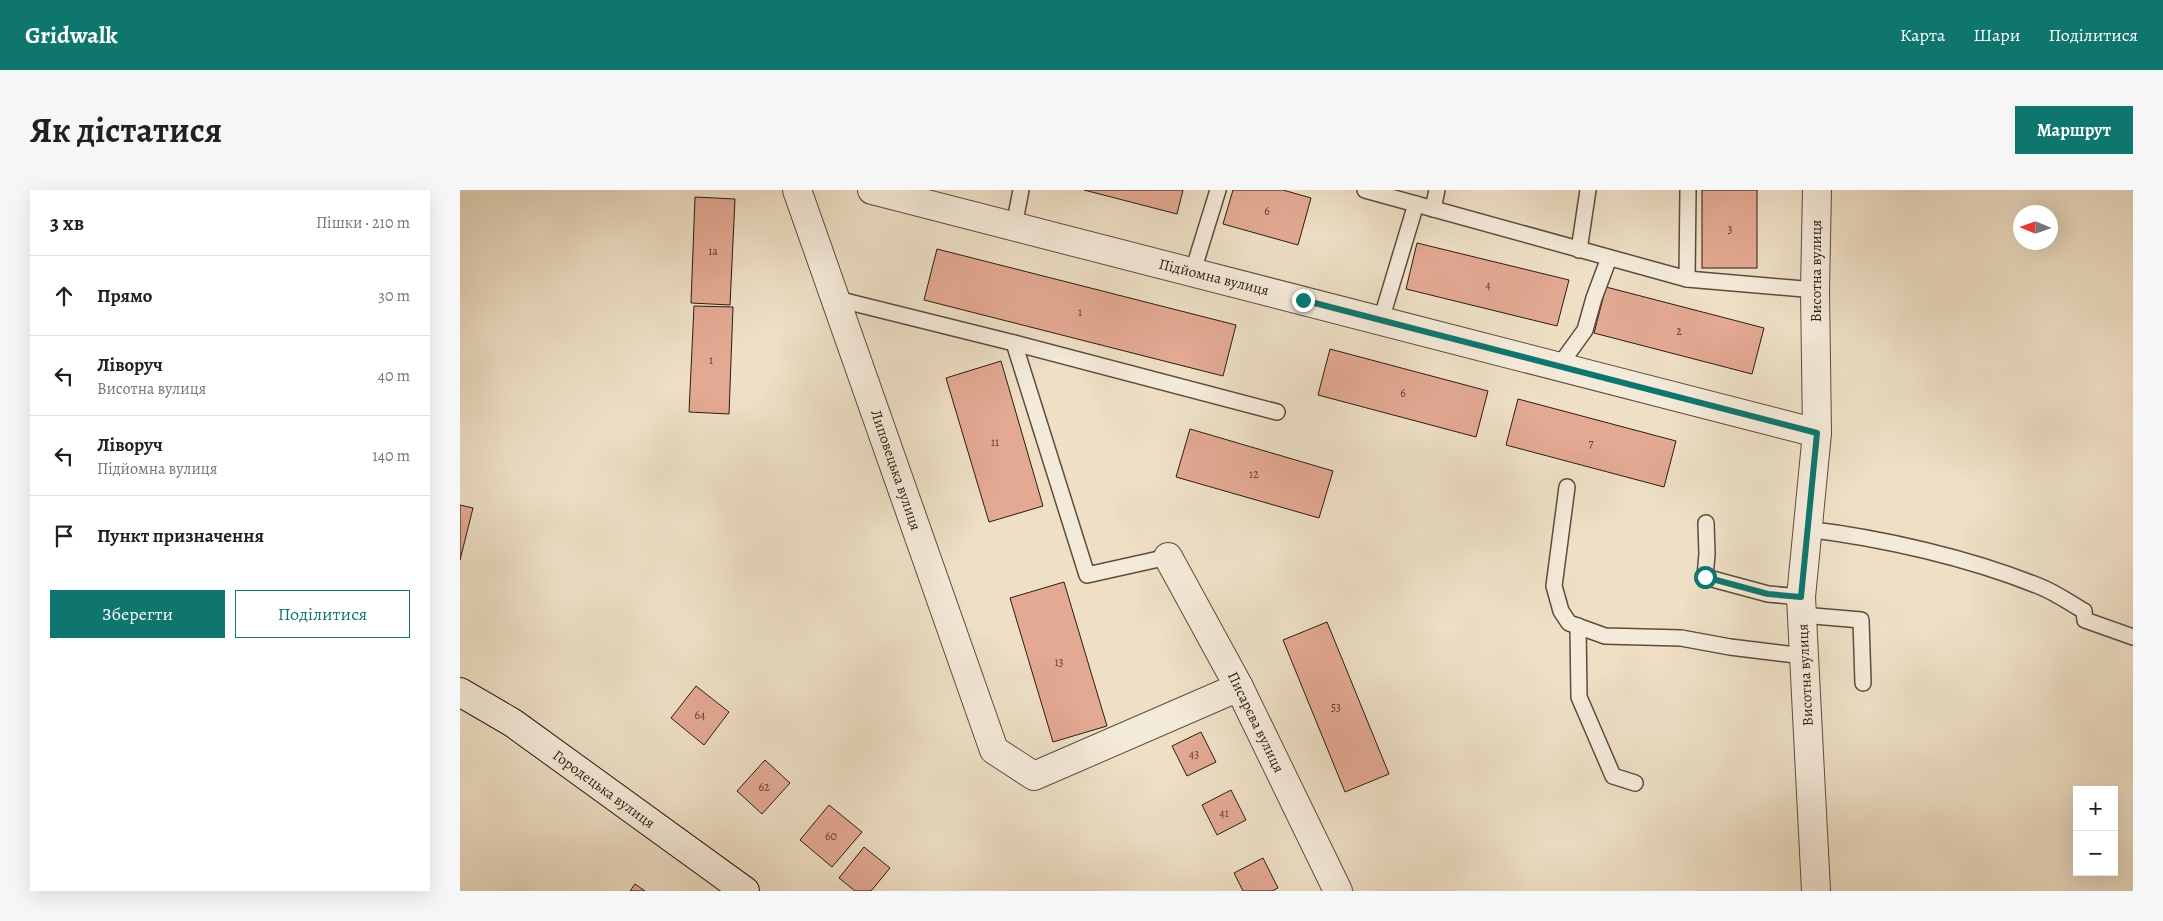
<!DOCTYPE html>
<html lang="uk">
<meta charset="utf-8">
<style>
:root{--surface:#fff;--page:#f6f6f6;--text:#202124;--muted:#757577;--line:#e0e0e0;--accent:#0f766e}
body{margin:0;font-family:Alegreya,serif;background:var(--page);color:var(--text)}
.controls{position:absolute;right:15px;bottom:15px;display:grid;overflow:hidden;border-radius:0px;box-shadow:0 5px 20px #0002}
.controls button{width:45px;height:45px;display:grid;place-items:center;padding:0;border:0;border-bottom:1px solid var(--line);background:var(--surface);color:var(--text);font:25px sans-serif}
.compass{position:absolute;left:1553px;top:15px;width:45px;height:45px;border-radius:50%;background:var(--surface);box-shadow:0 5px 20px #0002;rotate:272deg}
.stop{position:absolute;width:15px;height:15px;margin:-11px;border:4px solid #0f766e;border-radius:50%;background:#fff}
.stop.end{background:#0f766e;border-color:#fff;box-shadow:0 1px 5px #0008}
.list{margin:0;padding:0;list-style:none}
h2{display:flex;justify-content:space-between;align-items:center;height:65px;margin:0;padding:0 20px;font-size:21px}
h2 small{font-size:16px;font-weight:400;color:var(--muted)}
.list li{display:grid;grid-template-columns:32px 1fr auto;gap:15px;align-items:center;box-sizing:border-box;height:80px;padding:0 20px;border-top:1px solid var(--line)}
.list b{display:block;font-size:19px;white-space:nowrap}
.list p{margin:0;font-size:16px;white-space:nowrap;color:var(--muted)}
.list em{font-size:16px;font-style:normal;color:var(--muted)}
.actions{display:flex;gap:10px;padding:15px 20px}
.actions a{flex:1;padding:11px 0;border:1px solid var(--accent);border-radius:0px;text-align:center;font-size:18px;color:var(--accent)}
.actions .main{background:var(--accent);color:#fff}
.icon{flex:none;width:28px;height:28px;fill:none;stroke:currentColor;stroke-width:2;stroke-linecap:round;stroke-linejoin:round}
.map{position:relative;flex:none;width:1673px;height:701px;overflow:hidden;border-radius:0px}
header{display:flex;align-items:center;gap:30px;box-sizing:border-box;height:70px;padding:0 25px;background:var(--accent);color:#fff}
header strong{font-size:24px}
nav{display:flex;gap:28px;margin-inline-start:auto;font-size:18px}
.intro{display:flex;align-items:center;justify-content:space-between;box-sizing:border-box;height:120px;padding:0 30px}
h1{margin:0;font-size:35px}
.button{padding:12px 22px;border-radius:0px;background:var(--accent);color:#fff;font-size:18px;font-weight:700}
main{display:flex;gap:30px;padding:0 30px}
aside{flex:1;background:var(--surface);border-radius:0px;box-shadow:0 5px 20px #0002}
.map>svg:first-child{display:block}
.building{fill:#e3a993;stroke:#2d1b0e}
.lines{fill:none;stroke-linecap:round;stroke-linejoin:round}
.lane-casing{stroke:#5d4c3c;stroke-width:18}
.street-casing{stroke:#5d4c3c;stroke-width:30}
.secondary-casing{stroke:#2d1b0e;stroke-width:30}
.lane{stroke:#f4ead9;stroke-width:15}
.street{stroke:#f4ead9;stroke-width:28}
.secondary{stroke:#f4ead9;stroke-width:28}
.route{stroke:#0f766e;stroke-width:6}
.labels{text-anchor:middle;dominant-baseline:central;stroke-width:4;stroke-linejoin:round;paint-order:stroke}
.number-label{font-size:12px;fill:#5a3e2f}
.street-label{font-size:15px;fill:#2d1b0e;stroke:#f4ead9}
</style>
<header>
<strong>Gridwalk</strong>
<nav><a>Карта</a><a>Шари</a><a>Поділитися</a></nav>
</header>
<div class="intro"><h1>Як дістатися</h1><a class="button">Маршрут</a></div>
<main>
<aside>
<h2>3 хв<small>Пішки · 210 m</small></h2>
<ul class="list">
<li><svg class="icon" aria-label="ahead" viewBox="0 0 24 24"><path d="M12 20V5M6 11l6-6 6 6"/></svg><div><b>Прямо</b></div><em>30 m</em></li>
<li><svg class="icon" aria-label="left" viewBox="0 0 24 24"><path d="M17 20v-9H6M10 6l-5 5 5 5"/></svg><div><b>Ліворуч</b><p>Висотна вулиця</p></div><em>40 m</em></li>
<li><svg class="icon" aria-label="left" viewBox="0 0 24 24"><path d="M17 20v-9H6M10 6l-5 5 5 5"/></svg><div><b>Ліворуч</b><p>Підйомна вулиця</p></div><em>140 m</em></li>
<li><svg class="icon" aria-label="arrive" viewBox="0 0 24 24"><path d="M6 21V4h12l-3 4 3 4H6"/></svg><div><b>Пункт призначення</b></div></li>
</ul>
<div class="actions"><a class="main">Зберегти</a><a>Поділитися</a></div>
</aside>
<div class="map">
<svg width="1673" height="701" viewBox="0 0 1673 701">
<rect width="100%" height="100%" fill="#eedfc5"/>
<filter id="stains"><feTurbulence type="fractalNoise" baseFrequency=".004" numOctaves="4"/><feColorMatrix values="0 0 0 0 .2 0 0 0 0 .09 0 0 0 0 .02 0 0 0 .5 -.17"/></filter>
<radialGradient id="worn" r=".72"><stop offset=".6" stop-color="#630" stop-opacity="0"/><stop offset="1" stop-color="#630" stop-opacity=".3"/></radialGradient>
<!-- building -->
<g class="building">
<polygon points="624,0 723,0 717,24"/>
<polygon points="773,0 823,0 851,8 838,55 763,34"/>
<rect x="1242" y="0" width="55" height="78"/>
<polygon points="235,7 275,9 270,115 231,113"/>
<polygon points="957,53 1109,90 1097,136 946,99"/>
<polygon points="477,59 776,135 763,186 464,110"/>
<polygon points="1146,97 1304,138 1292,184 1134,143"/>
<polygon points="234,116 273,117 269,224 229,222"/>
<polygon points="870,159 1028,201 1016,247 858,205"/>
<polygon points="541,171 583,316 529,332 486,188"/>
<polygon points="1058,209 1216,251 1204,297 1046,255"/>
<polygon points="730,239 873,281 859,328 716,287"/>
<polygon points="0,315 13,318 0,370"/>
<polygon points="604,392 647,536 593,552 550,408"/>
<polygon points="867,432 929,584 885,602 823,450"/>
<polygon points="236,496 269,522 244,555 211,528"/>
<polygon points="741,542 756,572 727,586 712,556"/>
<polygon points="305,570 330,593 302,624 277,601"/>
<polygon points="771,600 786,630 757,645 742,615"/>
<polygon points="369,615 402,642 372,677 340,650"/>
<polygon points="404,657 430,678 411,701 395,701 379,688"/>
<polygon points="803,668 818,698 812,701 783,701 774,683"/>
<polygon points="175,694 185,701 170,701"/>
</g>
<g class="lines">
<defs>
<g id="lane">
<polyline points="905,0 1227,89 1355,100"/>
<polyline points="973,19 977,0"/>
<polyline points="554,36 561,0"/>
<polyline points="1119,60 1128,0"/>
<polyline points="733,81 758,0"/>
<polyline points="1227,89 1228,0"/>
<polyline points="377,109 554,153 817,222"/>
<polyline points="921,130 956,14"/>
<polyline points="554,153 627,385 708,367"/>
<polyline points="1099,176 1125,140 1134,108 1149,68"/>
<polyline points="1107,297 1094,396 1101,421 1109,433 1145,446 1221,448 1270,457 1344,466"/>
<polyline points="1246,333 1247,364 1245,387 1308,404 1341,407"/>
<path d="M 1346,339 C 1422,348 1510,368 1581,397 C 1596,403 1610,413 1624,421 L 1625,430 L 1673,447"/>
<polyline points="1342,425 1401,430 1403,493"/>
<polyline points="1118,436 1119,507 1153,586 1175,593"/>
</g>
<g id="street">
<polyline points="337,0 534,560 574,586 779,497"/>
<polyline points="412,0 1357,243"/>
<polyline points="708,367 779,497 878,701"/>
<polyline points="1356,701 1341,407 1357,243 1355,100 1357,0"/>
</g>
<polyline id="secondary" points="0,502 53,533 285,701"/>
</defs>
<!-- lane casing -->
<use href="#lane" class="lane-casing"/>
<!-- street casing -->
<use href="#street" class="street-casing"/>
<!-- secondary casing -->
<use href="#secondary" class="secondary-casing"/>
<!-- lane -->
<use href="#lane" class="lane"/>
<!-- street -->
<use href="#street" class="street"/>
<!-- secondary -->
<use href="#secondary" class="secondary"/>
</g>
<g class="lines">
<!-- route -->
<polyline class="route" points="843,110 1357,243 1341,407 1308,404 1245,387"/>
</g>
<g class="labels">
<!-- number labels -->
<g class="number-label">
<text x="807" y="21">6</text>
<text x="1270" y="39">3</text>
<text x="253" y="61">1а</text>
<text x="1028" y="95">4</text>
<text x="620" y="122">1</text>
<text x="1219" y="141">2</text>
<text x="251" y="170">1</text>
<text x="943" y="203">6</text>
<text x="535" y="252">11</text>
<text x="1131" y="253">7</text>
<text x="794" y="284">12</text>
<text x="599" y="472">13</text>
<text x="876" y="517">53</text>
<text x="240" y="525">64</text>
<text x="734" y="564">43</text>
<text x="304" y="597">62</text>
<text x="764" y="623">41</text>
<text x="371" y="646">60</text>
</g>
<!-- street labels -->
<g class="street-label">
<text transform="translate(1356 81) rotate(-90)">Висотна вулиця</text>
<text transform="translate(754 87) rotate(14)">Підйомна вулиця</text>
<text transform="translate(436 280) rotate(71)">Липовецька вулиця</text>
<text transform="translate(1345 485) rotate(-93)">Висотна вулиця</text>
<text transform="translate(796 532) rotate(64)">Писарєва вулиця</text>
<text transform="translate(144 599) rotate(36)">Городецька вулиця</text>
</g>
</g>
<rect width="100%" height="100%" filter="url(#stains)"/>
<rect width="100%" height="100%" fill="url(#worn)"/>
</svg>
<div class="controls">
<button>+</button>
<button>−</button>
</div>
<svg class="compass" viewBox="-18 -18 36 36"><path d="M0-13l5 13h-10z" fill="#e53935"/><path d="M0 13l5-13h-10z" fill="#757577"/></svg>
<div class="stop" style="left:1245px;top:387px"></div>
<div class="stop end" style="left:843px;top:110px"></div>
</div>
</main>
